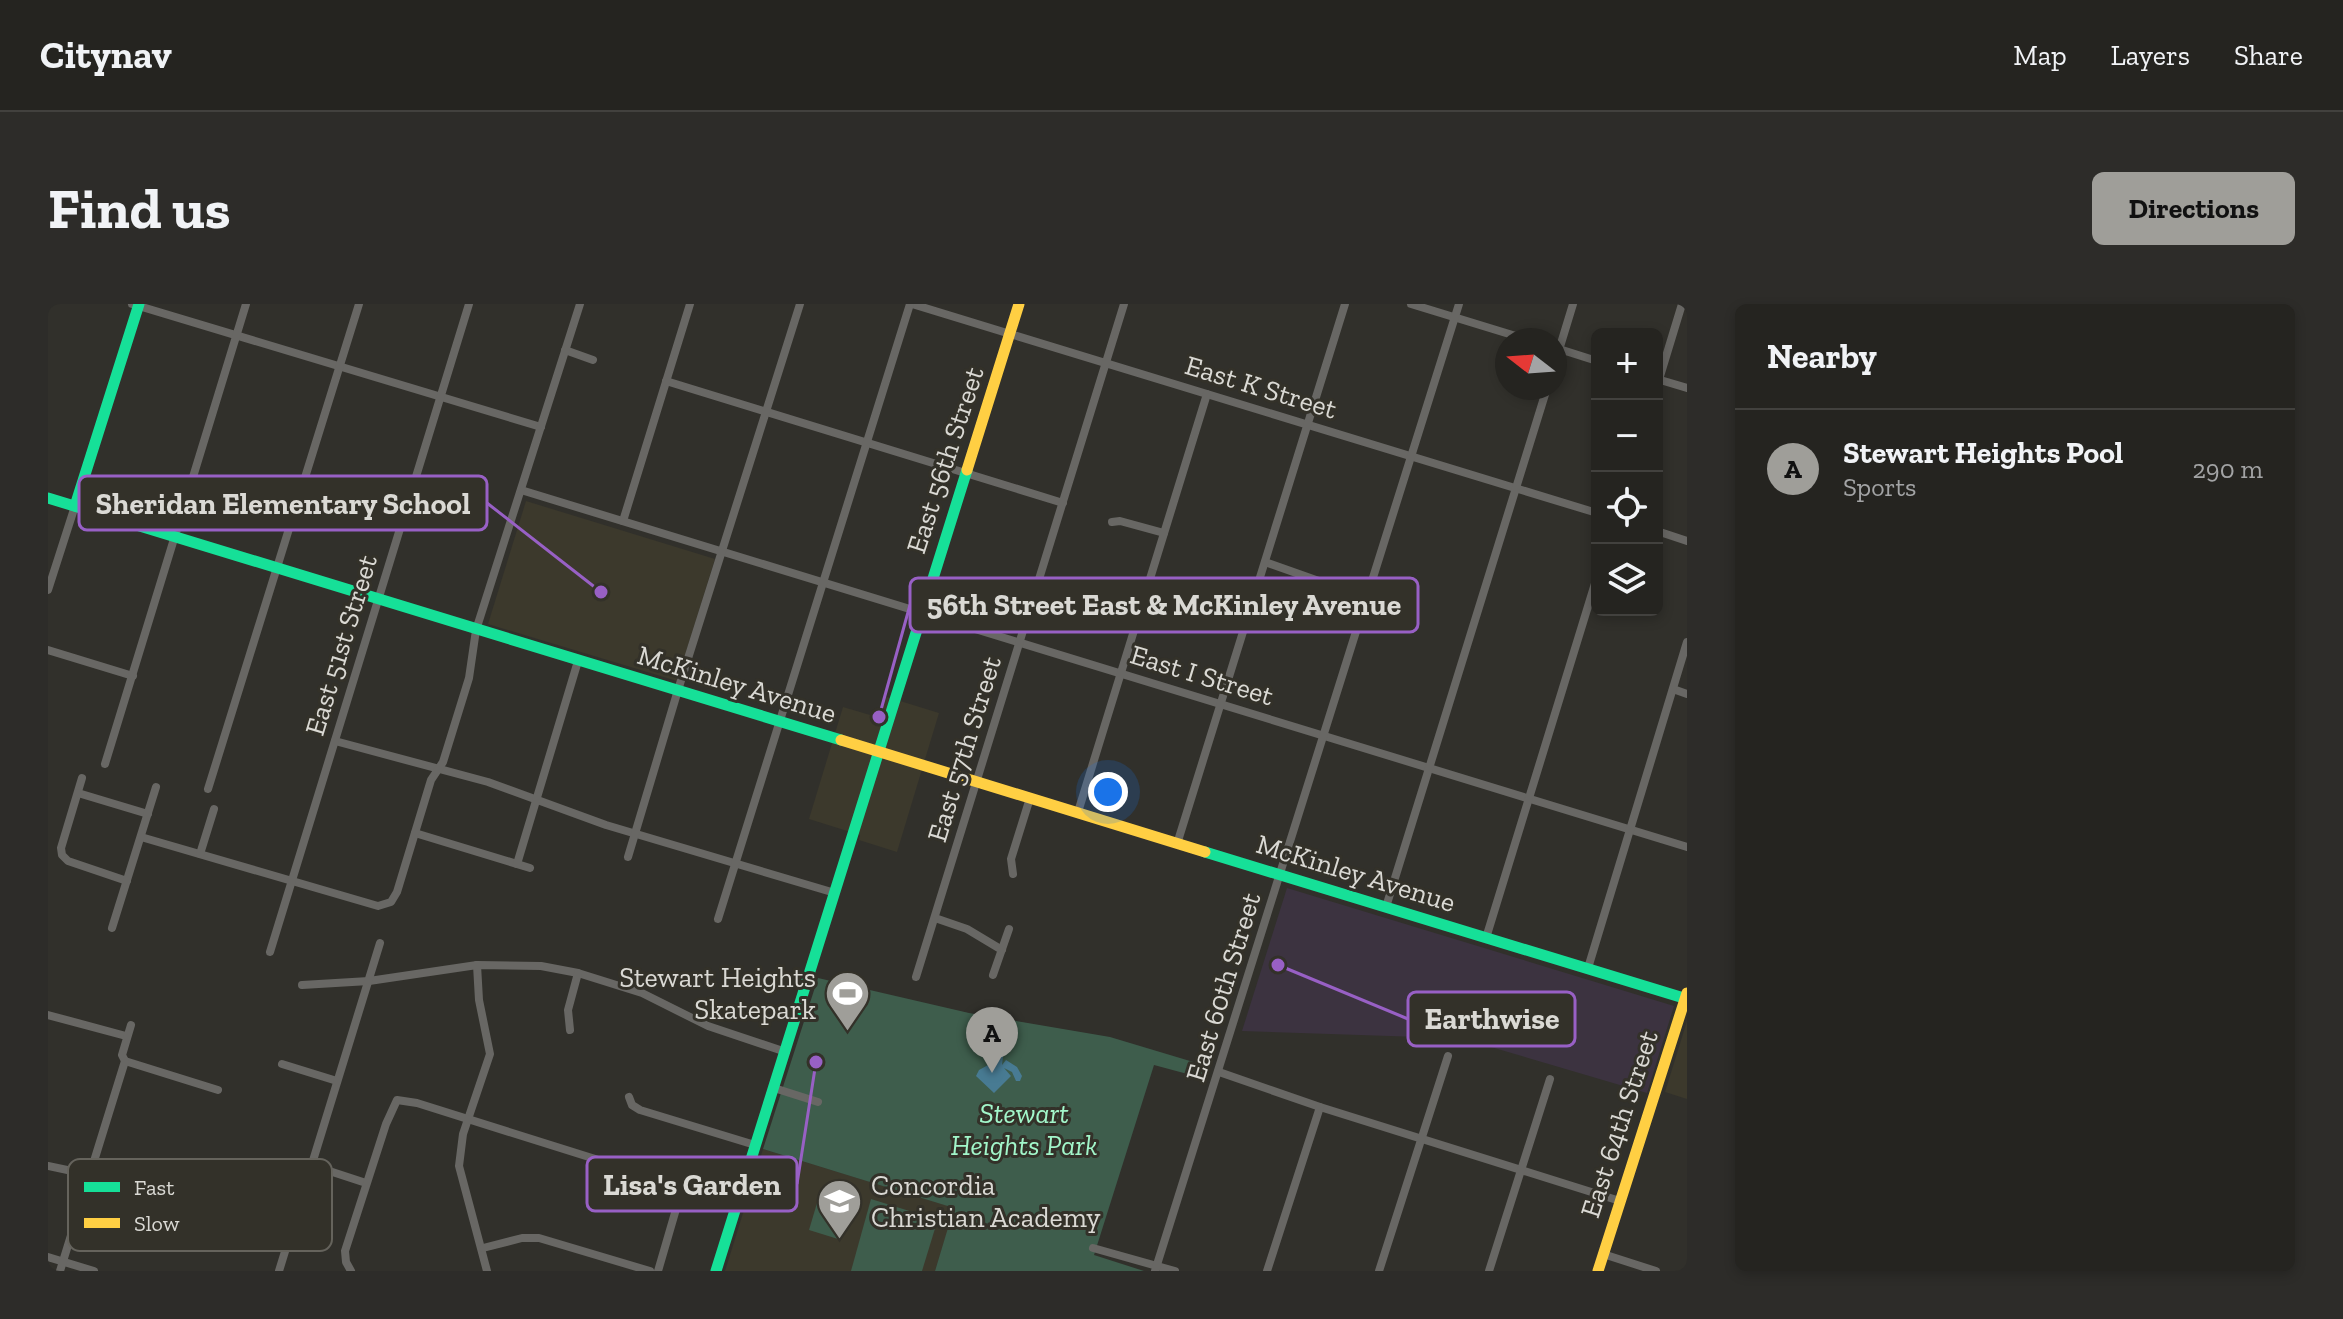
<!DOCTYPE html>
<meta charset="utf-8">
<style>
:root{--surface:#252420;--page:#2d2c29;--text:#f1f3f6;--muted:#a3a4a5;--line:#42413e;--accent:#9f9e99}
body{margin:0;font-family:"Zilla Slab",serif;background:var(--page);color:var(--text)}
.controls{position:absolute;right:24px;top:24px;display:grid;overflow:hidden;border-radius:12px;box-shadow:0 4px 12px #0003}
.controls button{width:72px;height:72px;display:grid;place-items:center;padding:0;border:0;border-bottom:2px solid var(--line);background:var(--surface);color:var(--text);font:40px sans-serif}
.compass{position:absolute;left:1447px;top:24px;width:72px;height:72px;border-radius:50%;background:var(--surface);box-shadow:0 4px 12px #0003;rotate:287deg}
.you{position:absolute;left:1060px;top:488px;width:28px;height:28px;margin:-20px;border:6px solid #fff;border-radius:50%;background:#1a73e8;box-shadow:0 0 0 12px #1a73e833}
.badge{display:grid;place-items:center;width:52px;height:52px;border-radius:50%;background:var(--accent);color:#111;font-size:26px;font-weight:700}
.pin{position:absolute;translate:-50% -66px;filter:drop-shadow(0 2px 4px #0008)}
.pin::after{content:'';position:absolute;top:42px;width:28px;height:24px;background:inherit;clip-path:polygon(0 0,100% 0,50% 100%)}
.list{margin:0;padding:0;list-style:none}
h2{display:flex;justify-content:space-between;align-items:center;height:104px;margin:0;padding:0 32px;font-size:34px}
h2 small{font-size:26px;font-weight:400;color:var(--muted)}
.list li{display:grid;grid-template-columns:52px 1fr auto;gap:24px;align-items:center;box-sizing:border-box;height:120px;padding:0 32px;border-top:2px solid var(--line)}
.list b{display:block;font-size:30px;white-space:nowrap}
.list p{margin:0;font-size:26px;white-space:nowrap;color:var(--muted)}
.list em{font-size:26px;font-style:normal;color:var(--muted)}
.icon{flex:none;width:44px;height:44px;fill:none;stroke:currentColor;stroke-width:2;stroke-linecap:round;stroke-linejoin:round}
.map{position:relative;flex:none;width:1639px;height:967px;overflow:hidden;border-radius:12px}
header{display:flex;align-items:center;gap:48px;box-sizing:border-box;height:112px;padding:0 40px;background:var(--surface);border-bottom:2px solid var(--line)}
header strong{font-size:38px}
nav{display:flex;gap:44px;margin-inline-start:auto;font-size:28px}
.intro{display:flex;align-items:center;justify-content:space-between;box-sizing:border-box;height:192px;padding:0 48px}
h1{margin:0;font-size:56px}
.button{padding:20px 36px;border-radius:12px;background:var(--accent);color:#111;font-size:28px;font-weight:700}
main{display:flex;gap:48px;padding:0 48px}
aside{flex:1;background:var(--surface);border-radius:12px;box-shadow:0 4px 12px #0003}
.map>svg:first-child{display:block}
.built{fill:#3c392c}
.industrial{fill:#3c3340}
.green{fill:#3e5d4c}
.water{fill:#487b93}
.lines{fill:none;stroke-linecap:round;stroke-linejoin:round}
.street{stroke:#686764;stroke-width:8}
.fast{stroke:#16e098;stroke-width:11}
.slow{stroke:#ffcf43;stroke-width:11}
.labels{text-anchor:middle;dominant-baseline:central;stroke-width:6;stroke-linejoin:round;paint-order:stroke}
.street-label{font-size:28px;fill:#dad9d4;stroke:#333129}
.poi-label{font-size:28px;fill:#dad9d4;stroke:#333129;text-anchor:end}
.park-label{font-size:28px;font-style:italic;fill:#a2f6ca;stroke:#333129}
.key{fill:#333129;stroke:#65635c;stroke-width:2}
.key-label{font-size:22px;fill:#dad9d4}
.leader{fill:none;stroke:#9860c5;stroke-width:3}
.callout-dot{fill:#9860c5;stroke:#333129;stroke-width:3}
.callout{fill:#333129;stroke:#9860c5;stroke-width:3}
.callout-label{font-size:30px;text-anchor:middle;font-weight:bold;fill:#dad9d4}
</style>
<header>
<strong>Citynav</strong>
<nav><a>Map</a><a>Layers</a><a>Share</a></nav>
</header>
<div class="intro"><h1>Find us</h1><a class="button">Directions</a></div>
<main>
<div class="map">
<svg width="1639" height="967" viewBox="0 0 1639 967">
<rect width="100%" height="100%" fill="#31302b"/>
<!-- built -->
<g class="built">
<polygon points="478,197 667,255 629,377 440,320"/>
<polygon points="836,392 891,409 849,548 811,536 812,531 761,515 795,403 829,413"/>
<polygon points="1639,717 1639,795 1617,788"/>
<polygon points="715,845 907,904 887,967 677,967"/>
</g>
<!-- industrial -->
<polygon class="industrial" points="1239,584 1626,702 1599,789 1443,743 1402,734 1194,727"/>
<!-- green -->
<g class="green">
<polygon points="770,674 921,709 1062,733 1162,763 1158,775 1106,761 1046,951 1096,967 887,967 906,904 715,845"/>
<polygon points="823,895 887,915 889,918 874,967 803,967"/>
<polygon points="769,899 798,907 790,935 761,926"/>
</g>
<!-- water -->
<polygon class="water" points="949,748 955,752 954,761 958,756 969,763 974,772 972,777 968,777 964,768 956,764 963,772 946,789 928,772 931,766 942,760 945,751"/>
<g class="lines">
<!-- street -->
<g class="street">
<polyline points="84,0 493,123"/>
<polyline points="864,0 1549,209"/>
<polyline points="1363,0 1481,36"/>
<polyline points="1508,44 1549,57"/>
<polyline points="517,46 545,56"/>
<polyline points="1507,59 1525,0"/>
<polyline points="1609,75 1639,84"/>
<polyline points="618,77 1015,199"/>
<polyline points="1609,82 1634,0"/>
<polyline points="473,186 1639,543"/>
<polyline points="575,217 642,0"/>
<polyline points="1064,218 1072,217 1116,229"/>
<polyline points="1609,227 1639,237"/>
<polyline points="1217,258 1319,294"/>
<polyline points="0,286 27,202"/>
<polyline points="0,346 85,372"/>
<polyline points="1625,385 1639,390"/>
<polyline points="287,437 440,478 558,521 787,589"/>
<polyline points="57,460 198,0"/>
<polyline points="34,474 13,544 14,551 20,557 79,577"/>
<polyline points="160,485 311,0"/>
<polyline points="30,489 100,510"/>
<polyline points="1030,508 1159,90"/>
<polyline points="367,529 482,564"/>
<polyline points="93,533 330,602 343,598 349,588 383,476 395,458 421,374 428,326 532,0"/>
<polyline points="1129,540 1297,0"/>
<polyline points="152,550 166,505"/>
<polyline points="580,553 630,386 752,0"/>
<polyline points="469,560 530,357"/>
<polyline points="965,570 963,555 982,494"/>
<polyline points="1338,603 1499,84"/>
<polyline points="887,614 919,625 954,646"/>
<polyline points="670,615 862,0"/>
<polyline points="64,624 108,483"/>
<polyline points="1438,634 1549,273"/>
<polyline points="222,648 421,0"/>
<polyline points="429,661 431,696 442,750 415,830 411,862 439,967"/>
<polyline points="1540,664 1639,338"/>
<polyline points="945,671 961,625"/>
<polyline points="868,673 1076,0"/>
<polyline points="254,681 321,677 429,661 493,662 530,669 594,689 660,722 738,748"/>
<polyline points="0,711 78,732"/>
<polyline points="522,726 520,706 530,669"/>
<polyline points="77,757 170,786"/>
<polyline points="234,760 289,777"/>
<polyline points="1171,768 1272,803 1572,897"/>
<polyline points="726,784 770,798"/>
<polyline points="581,793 584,801 592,806 707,841"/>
<polyline points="263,861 318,879"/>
<polyline points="0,862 43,871"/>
<polyline points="435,944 474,934 491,934 602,967"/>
<polyline points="1045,944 1127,967"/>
<polyline points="1555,950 1608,967"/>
<polyline points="0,953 46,967"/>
<polyline points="12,967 77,757 74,751 83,721"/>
<polyline points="231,967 332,639"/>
<polyline points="303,967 298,958 297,947 338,820 349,796 369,799 627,880 632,885 631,895 610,967"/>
<polyline points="1107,967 1411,0"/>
<polyline points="1219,967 1272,803"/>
<polyline points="1331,967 1400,752"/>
<polyline points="1441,967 1502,775"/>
</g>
<!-- fast -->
<g class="fast">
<polyline points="0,194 793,436"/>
<polyline points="27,202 91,0"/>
<polyline points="1157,548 1639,695"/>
<polyline points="668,967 919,166"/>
</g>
<!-- slow -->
<g class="slow">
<polyline points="919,166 971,0"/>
<polyline points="793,436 1157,548"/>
<polyline points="1550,967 1639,689"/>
</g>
</g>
<!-- icons -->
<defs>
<symbol id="stadium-pin" viewBox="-11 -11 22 30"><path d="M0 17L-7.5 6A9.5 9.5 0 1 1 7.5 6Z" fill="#9f9e99" stroke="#333129"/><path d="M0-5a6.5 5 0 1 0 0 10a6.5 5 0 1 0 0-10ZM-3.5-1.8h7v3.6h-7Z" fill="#fff"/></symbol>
<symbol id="school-pin" viewBox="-11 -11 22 30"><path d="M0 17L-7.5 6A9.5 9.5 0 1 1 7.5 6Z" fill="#9f9e99" stroke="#333129"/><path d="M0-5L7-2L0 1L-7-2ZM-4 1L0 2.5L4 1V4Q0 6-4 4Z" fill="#fff"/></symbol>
</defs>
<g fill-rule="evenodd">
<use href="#stadium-pin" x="774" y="664" width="51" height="69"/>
<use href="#school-pin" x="766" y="872" width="51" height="69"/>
</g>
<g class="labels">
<!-- street labels -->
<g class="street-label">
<text transform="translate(1213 83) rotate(17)">East K Street</text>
<text transform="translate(897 156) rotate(-72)">East 56th Street</text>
<text transform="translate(293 341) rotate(-73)">East 51st Street</text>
<text transform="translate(1154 371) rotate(17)">East I Street</text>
<text transform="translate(689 380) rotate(17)">McKinley Avenue</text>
<text transform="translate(916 445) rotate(-73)">East 57th Street</text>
<text transform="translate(1308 569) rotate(17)">McKinley Avenue</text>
<text transform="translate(1175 683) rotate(-73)">East 60th Street</text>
<text transform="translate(1571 820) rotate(-72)">East 64th Street</text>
</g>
<!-- poi labels -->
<g class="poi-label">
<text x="768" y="673">Stewart Heights<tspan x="768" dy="32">Skatepark</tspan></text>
<text x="823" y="881" text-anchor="start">Concordia<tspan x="823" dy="32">Christian Academy</tspan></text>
</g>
<!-- park labels -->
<g class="park-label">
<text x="976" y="809">Stewart<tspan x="976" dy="32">Heights Park</tspan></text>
</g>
</g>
<!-- legend -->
<rect x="20" y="855" width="264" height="92" rx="12" class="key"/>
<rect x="36" y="878" width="36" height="10" fill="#16e098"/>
<rect x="36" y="914" width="36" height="10" fill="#ffcf43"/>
<g class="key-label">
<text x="86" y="891">Fast</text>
<text x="86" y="927">Slow</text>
</g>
<!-- callouts -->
<path class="leader" d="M553 288L439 199M831 413L862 301M1230 661L1360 715M768 758L749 880"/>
<g class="callout-dot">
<circle cx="553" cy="288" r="8"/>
<circle cx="831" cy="413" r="8"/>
<circle cx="1230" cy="661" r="8"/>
<circle cx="768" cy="758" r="8"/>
</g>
<g class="callout">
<rect x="31" y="172" width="408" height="54" rx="8"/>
<rect x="862" y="274" width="508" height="54" rx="8"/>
<rect x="1360" y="688" width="167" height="54" rx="8"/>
<rect x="539" y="853" width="210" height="54" rx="8"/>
</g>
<g class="callout-label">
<text x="235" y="210">Sheridan Elementary School</text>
<text x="1116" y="311">56th Street East &amp; McKinley Avenue</text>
<text x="1444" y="725">Earthwise</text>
<text x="644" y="891">Lisa's Garden</text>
</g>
</svg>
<div class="controls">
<button>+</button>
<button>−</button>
<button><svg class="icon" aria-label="locate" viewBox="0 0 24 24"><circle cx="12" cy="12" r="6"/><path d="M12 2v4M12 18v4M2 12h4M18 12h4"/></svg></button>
<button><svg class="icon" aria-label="layers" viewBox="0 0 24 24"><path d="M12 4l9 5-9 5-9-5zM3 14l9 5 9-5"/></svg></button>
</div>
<svg class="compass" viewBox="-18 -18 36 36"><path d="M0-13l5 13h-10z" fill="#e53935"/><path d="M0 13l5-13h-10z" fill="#a3a4a5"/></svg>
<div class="you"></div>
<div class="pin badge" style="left:944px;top:769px">A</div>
</div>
<aside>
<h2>Nearby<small></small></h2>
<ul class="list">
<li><span class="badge">A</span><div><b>Stewart Heights Pool</b><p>Sports</p></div><em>290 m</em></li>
</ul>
</aside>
</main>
